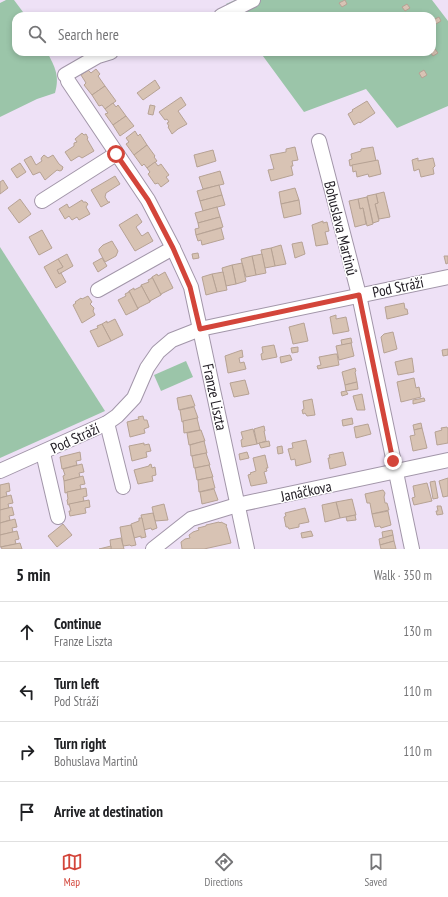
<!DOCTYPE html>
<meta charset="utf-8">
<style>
:root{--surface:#fff;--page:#f6f6f6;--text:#202124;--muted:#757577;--line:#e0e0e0;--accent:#d3453a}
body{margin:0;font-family:"PT Sans Narrow",sans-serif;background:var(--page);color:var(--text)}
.stop{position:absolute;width:12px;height:12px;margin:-9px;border:3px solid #d3453a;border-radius:50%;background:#fff}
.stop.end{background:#d3453a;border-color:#fff;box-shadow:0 1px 4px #0008}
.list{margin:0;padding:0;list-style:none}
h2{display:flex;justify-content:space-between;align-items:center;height:52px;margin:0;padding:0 16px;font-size:17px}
h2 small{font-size:13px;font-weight:400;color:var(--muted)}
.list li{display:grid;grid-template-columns:26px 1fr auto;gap:12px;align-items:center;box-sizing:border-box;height:60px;padding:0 16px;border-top:1px solid var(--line)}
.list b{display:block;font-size:15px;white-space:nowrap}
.list p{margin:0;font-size:13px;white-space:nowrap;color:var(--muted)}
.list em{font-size:13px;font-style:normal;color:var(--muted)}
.icon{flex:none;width:22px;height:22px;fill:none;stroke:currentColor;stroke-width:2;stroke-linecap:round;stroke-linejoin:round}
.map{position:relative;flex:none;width:448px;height:549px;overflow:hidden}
.search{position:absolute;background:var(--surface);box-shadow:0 2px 6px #0003;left:12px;right:12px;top:12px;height:44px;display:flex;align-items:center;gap:10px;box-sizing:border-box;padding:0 14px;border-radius:12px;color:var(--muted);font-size:15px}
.sheet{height:292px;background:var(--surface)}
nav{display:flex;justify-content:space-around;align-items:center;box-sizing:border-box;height:56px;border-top:1px solid var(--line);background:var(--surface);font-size:11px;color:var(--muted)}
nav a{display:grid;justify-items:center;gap:2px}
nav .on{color:var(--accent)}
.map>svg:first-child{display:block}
.green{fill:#9bc5a9}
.building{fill:#d8c3b4;stroke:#b6a294}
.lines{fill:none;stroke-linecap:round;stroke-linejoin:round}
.minor-casing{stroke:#a296a9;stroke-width:16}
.minor{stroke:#fff;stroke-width:14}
.route{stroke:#d3453a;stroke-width:5}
.labels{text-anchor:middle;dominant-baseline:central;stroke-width:3;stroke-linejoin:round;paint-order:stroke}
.street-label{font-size:15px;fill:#242027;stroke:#fff}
</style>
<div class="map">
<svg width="448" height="549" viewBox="0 0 448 549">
<rect width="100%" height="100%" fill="#eee1f6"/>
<!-- green -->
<g class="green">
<path d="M 6,0 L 14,0 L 26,16 L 16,16 L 16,52 L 47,52 C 55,67 60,76 55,93 L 37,99 L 0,117 L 0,3 Z"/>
<polygon points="235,0 432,0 448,21 448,106 397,128 366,89 304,112 260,52 432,52 432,16 234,16 226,4"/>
<polygon points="0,247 105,411 0,458"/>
<polygon points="186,361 193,377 161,391 154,375"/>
</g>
<!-- building -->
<g class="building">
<polygon points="345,0 347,4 342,7 339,3"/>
<polygon points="407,4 410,8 405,11 402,7"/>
<polygon points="439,17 441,21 436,24 433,20"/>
<polygon points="435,49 438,53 433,56 430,52"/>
<polygon points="96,69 100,74 98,76 105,86 92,95 84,85 86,83 81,75 88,70 91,73"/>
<polygon points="424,70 427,75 422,78 419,73"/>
<polygon points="155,80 160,88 143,100 137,93"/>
<polygon points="105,86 116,101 105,109 102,105 99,106 92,95"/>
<polygon points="181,97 186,105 178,111 187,124 178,129 172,134 168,127 169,126 167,123 169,122 167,119 165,120 159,112"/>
<polygon points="367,101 375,113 360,123 359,122 354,125 348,114 353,111 352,110"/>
<polygon points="113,103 116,107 118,105 126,116 113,125 105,114 108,113 105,109"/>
<polygon points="150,105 155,106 153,115 148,114"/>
<polygon points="126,116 134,126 120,136 113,125"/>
<polygon points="135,131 138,136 140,134 147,145 134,155 126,144 129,142 126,138"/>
<polygon points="82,133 84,135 86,134 88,138 87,139 94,151 82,158 79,156 71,161 65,152 74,146 74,143 77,142 75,139"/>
<polygon points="147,145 155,156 154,157 157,161 147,168 144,164 142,166 134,155"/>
<polygon points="295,147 298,160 292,161 293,166 291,166 293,175 271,181 268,170 274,169 270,155 286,152 286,149"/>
<polygon points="373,147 376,161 350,166 349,160 352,159 351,154 361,151 361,149"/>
<polygon points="213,150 216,161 197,167 194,155"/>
<polygon points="44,155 48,158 53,155 59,164 63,167 62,170 60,171 57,170 45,180 40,172 33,175 24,160 31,156 36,165 42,161 41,159 42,157"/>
<polygon points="418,158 418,161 433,158 435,166 433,168 434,174 421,177 419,169 414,171 412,160"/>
<polygon points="378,160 381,174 369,177 368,174 357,177 356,171 353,172 352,165"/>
<polygon points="155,162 158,166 161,164 169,175 166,177 169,181 161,187 158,183 155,184 148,174 150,172 147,168"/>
<polygon points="20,163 26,172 17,178 11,169"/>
<polygon points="220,171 224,184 203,189 199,177"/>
<polygon points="115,176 120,184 106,193 105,197 108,202 110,202 101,207 91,190"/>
<polygon points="3,180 8,188 0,194 0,182"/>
<polygon points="219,185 222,195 200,201 197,191"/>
<polygon points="295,188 299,200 281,204 279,192"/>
<polygon points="384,192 390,217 379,219 375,204 378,203 376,194"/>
<polygon points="376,194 378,203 375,204 379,221 373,223 367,196"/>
<polygon points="222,195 225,205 203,211 200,201"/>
<polygon points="367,197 373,224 367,226 363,208 360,209 358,199"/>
<polygon points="20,199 31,214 19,223 8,208"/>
<polygon points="358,199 360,209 363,208 366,224 355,227 349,201"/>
<polygon points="82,200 83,202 86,202 88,204 86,207 90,214 79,220 77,217 72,220 69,216 65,219 59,209 67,204 69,208"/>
<polygon points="299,200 301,214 284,218 281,204"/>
<polygon points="217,207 220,217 198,223 195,213"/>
<polygon points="137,214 142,222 136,227 141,235 142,236 148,232 153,241 135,251 119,225"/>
<polygon points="220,217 223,227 196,235 195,229 199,228 198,223"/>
<polygon points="323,221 323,223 327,222 329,231 325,232 328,244 316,246 312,225"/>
<polygon points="221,228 224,239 202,245 201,240 198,241 196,235"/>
<polygon points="42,230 52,248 39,255 29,237"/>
<polygon points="112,241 118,251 116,256 105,262 99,251 99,249 103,245"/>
<polygon points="302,242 305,254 295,258 292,244"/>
<polygon points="281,245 286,264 275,266 271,248"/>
<polygon points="271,248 275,266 265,268 261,250"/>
<polygon points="198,253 199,258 193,259 192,254"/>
<polygon points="67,254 73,266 59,274 57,270 63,267 58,259"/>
<polygon points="262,254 266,273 256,275 252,256"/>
<polygon points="252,256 256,275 246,277 241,259"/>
<polygon points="444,256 448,256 448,263 446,264"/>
<polygon points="102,258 107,266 98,272 93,263"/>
<polygon points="58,259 63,267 57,270 59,274 61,273 66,282 56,288 44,267"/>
<polygon points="242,263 246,281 236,284 232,265"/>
<polygon points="232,265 236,284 226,286 222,268"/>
<polygon points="165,272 173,288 161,294 161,295 152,277 157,274 158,276"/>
<polygon points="223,272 227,290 217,292 212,274"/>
<polygon points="212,274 217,292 206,295 202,277"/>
<polygon points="152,277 161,295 150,301 150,302 141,285 149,282 148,280 152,278"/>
<polygon points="141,285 150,302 138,308 138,309 129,291 134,288 134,290 142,286"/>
<polygon points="129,291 138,309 126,315 118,300 126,296 125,294 129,292"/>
<polygon points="88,296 92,302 90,304 94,308 93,311 95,315 82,323 73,305 76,303 75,302 81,298 82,299"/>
<polygon points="404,303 405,309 407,309 408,314 387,319 385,307"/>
<polygon points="336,315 336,319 346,317 349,331 333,334 330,317"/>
<polygon points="115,319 123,335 111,341 102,324 107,321 107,323"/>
<polygon points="304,323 308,341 293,344 289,327"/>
<polygon points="102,324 111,341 98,347 90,331 98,328 97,326"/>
<polygon points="393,332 397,349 384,353 381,337 384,334"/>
<polygon points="351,338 352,343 342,345 341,340"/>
<polygon points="351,343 354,356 339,360 336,346"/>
<polygon points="274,345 277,357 262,360 261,354 263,353 262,347"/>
<polygon points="298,347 298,352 292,353 291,348"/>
<polygon points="448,349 448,355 443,356 442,350"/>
<polygon points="242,350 243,357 239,358 240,363 244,362 246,369 228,373 225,356"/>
<polygon points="335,354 337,354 339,365 318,369 317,366 321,365 319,357"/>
<polygon points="290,355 292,360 281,363 280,357"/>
<polygon points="412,358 414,372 398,375 395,362"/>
<polygon points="355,368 356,371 355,372 357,382 345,385 342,372"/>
<polygon points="414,378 416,388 419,387 421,397 401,402 397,382"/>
<polygon points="245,380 249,394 234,397 230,383"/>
<polygon points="357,382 358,389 346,391 345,385"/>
<polygon points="346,391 348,394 342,396 341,392"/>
<polygon points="362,394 365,410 357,410 353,396"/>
<polygon points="191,395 195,406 179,410 177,398"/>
<polygon points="424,398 425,401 413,404 413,400"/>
<polygon points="312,399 315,415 307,416 305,413 303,414 302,410 304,409 303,401"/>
<polygon points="194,407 198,418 182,422 180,410"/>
<polygon points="143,416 144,420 147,420 149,427 144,429 145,433 130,437 127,422 139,419 138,417"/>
<polygon points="197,418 200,430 184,433 183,421"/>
<polygon points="352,418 353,424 343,426 342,420"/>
<polygon points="421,423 422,428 414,430 413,425"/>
<polygon points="368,424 371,434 356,438 354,427"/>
<polygon points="264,426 265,431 264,431 266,441 257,444 254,429"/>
<polygon points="447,427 448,429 448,443 437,445 435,432 442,430 441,428"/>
<polygon points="422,428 427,448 413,451 410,436 415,435 414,430"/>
<polygon points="253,429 257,444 242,447 241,440 243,439 241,432"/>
<polygon points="201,430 205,441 189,445 187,433"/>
<polygon points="306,440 311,462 296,466 295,459 291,460 288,449 293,448 292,443"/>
<polygon points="204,441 207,453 191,456 190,445"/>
<polygon points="269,441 270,446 261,448 259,443"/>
<polygon points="144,443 144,445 149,444 151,451 146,452 147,457 132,461 129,446"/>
<polygon points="282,446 283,453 278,454 277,447"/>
<polygon points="80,452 81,460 76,461 77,465 62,469 60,457"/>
<polygon points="247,452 249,458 240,460 239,454"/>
<polygon points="343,452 346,465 330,469 328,458 330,458 329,455"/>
<polygon points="206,453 210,465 194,468 192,456"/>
<polygon points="265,455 268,468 266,468 267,471 264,472 267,483 251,486 248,475 251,474 250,473 256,471 253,458"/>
<polygon points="82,464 84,472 79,473 80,477 64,481 63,476 65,475 63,469"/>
<polygon points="151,464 152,468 155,467 156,475 152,476 153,481 138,484 134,470 149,466 149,465"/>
<polygon points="209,465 213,477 197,480 195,468"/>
<polygon points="83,476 85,484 80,485 81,489 65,493 64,481"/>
<polygon points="212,477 215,488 199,492 198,480"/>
<polygon points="448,478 448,496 443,497 439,481"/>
<polygon points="435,481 438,498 433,499 430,482"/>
<polygon points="9,483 10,491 6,492 7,496 0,498 0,485"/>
<polygon points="427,483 432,501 414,505 412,498 415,497 413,486"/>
<polygon points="86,488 87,496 83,497 84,501 68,505 67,500 68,499 67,492"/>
<polygon points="214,489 218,500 202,504 200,492"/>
<polygon points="383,490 385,493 384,497 385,503 387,503 389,510 372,514 370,503 367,503 365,494"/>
<polygon points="11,495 13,503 8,504 9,508 0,510 0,498"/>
<polygon points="352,499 356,515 340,518 336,502"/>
<polygon points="89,500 90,507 85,508 86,513 70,516 69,511 71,511 69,504"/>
<polygon points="336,502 340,518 325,522 322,505"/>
<polygon points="164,504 168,520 155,521 152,507"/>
<polygon points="437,506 441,506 443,514 437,515 436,511 438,511"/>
<polygon points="12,507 14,515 9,516 10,520 0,523 0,510"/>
<polygon points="305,508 309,522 299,524 299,527 289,529 288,527 286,527 284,517 286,516 285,513"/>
<polygon points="388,511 391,525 381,528 380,526 375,527 372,514"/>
<polygon points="153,513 157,528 152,530 151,528 144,530 141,515"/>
<polygon points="355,515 356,520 347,521 346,517"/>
<polygon points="139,518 142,518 146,537 141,538 141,536 134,538 131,524 139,521"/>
<polygon points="15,519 17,527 12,528 13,532 0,535 0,523"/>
<polygon points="219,522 220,523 221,522 227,525 226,526 227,528 231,543 204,549 182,549 181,542 185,539 190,538 189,535 193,532 199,530 198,528 206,526 206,525"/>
<polygon points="63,524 72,535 57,547 48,536"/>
<polygon points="131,525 136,545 131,546 130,545 123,546 120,527"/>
<polygon points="392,530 393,535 383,538 382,532"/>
<polygon points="17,531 19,539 15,540 16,544 0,547 0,535"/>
<polygon points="311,531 313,536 302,538 301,533"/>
<polygon points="393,535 394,541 380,545 379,539"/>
<polygon points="121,538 124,549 111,549 110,540"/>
<polygon points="394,541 396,549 381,549 380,545"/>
<polygon points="20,543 22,549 2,549 1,547"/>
<polygon points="111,546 111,549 99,549"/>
</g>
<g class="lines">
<defs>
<g id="minor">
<polyline points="221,16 253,0"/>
<polyline points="65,75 98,56 111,52"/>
<polyline points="68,81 148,200 173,248 191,287 247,549"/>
<polyline points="319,141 359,295 412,549"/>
<polyline points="42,201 116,154"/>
<polyline points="98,290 173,248"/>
<polyline points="107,423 123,487"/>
<polyline points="43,453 58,517"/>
<polyline points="0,471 107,423 117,416 134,398 147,368 158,352 172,340 200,329 448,277"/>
<polyline points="153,549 191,519 237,505 448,460"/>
</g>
</defs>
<!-- minor casing -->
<use href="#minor" class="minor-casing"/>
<!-- minor -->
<use href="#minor" class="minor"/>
</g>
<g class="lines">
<!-- route -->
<polyline class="route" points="116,154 148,200 173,248 190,287 200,329 359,295 393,461"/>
</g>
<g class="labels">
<!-- street labels -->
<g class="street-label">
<text transform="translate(341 228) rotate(76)">Bohuslava Martinů</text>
<text transform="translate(398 287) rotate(-12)">Pod Stráží</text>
<text transform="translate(215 397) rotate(78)">Franze Liszta</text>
<text transform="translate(75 438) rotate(-25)">Pod Stráží</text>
<text transform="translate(306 491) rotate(-12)">Janáčkova</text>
</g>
</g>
</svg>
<div class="stop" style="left:116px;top:154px"></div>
<div class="stop end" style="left:393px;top:461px"></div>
<div class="search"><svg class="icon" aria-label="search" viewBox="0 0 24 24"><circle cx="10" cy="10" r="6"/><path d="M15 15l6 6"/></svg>Search here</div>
</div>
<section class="sheet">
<h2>5 min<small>Walk · 350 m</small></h2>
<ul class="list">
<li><svg class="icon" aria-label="ahead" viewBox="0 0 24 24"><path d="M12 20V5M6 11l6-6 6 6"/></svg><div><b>Continue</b><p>Franze Liszta</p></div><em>130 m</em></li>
<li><svg class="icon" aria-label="left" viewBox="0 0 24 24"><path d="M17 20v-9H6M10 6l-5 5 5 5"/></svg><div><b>Turn left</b><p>Pod Stráží</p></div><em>110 m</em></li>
<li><svg class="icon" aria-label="right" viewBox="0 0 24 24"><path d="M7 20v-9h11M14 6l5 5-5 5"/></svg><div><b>Turn right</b><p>Bohuslava Martinů</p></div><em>110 m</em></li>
<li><svg class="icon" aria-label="arrive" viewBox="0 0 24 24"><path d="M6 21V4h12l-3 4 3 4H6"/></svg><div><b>Arrive at destination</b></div></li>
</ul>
</section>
<nav>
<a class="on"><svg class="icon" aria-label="map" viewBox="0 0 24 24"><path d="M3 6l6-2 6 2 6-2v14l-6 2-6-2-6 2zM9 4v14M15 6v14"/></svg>Map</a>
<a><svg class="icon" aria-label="directions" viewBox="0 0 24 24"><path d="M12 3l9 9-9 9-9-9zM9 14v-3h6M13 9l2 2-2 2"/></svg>Directions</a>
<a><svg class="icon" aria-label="saved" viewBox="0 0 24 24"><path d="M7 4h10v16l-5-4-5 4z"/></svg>Saved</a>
</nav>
